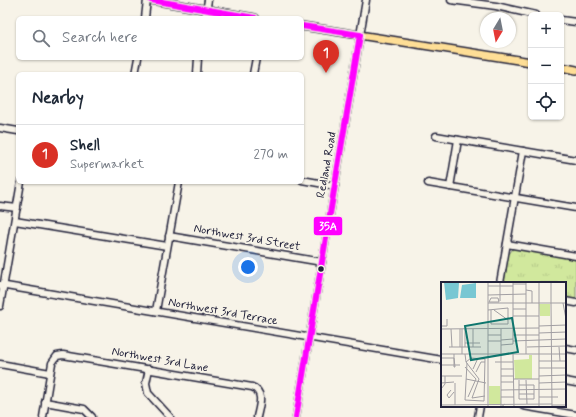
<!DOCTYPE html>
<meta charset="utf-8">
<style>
:root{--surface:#fff;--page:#f2f2f3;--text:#1f2937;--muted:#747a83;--line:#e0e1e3;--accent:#d93025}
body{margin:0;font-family:Mynerve,sans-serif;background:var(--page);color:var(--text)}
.controls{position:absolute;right:12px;top:12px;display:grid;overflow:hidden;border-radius:6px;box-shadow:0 1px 3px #0004}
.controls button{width:36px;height:36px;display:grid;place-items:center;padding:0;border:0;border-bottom:1px solid var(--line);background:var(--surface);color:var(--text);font:20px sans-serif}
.compass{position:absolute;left:480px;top:12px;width:36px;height:36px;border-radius:50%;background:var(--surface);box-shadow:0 1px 3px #0004;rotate:190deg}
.you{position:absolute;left:248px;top:267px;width:14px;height:14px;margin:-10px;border:3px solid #fff;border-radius:50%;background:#1a73e8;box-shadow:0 0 0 6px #1a73e833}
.badge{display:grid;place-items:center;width:26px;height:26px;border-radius:50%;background:var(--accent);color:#fff;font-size:13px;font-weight:700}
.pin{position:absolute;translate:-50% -33px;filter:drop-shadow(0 1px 2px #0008)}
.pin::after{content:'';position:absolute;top:21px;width:14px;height:12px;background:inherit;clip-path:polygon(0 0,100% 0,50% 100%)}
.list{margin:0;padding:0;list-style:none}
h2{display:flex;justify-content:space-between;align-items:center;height:52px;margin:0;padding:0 16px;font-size:17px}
h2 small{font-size:13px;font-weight:400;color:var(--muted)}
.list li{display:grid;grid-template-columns:26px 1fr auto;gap:12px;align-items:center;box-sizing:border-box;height:60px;padding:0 16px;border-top:1px solid var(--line)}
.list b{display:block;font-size:15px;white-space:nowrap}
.list p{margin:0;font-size:13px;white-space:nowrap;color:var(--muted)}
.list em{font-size:13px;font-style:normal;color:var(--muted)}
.icon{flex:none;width:22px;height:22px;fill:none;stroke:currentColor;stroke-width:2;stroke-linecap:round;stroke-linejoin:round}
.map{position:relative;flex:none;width:576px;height:417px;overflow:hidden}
.search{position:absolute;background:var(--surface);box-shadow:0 1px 3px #0004;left:16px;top:16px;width:288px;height:44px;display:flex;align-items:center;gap:10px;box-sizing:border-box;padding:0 14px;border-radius:6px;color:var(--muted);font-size:15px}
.panel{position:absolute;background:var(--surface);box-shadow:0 1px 3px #0004;left:16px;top:72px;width:288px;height:112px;border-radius:6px}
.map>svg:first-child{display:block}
.grass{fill:url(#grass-tufts);stroke:#7a856c}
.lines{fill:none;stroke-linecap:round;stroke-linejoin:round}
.minor-casing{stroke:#22223b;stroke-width:9}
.major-casing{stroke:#22223b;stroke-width:10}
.minor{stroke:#f7f3e8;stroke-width:6}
.major{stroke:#fede96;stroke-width:7}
.bus-1-casing{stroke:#f7f3e8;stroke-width:9}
.bus-1{stroke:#f0f;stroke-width:6}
.bus-dot{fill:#22223b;stroke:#f7f3e8;stroke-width:1.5}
.labels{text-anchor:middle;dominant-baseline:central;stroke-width:3.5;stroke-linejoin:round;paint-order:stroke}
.street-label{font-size:12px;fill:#22223b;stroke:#f7f3e8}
.inset-road{fill:none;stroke:#a29fa3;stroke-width:1}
.view{fill:#0f766e;fill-opacity:0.15;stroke:#0f766e;stroke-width:2}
.inset-edge{fill:none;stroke:#22223b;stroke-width:2}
.line-badge{stroke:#f7f3e8;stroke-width:1.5}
.badge-label{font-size:11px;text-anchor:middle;font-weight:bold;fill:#fff}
</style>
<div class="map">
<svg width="576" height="417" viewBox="0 0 576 417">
<defs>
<pattern id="grass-tufts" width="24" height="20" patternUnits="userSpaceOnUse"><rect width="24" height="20" fill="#d1e89d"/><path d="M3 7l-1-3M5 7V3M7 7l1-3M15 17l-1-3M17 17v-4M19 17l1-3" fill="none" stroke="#b3c788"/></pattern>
</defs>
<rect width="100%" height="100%" fill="#f7f3e8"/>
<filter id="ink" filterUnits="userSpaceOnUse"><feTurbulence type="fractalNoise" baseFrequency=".025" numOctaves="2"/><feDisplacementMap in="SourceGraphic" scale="8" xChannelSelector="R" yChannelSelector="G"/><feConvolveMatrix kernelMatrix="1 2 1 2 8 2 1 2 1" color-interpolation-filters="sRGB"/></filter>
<g filter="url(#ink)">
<!-- grass -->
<polygon class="grass" points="516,248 576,258 576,300 565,298 565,283 504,283 508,255 513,249"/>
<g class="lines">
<defs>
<g id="minor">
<polyline points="451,0 496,6 536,15"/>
<polyline points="145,18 147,0"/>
<polyline points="205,18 208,0"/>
<polyline points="561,20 576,22"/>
<polyline points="135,74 138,58"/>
<polyline points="197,74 198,58"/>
<polyline points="253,74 256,58"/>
<polyline points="0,128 18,131"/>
<polyline points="436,136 576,160"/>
<polyline points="302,180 335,186"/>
<polyline points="428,183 576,208"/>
<polyline points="450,187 458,140"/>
<polyline points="0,206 17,208"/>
<polyline points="15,221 167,246"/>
<polyline points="169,236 322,262"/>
<polyline points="507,244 576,256"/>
<polyline points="500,283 523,151"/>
<polyline points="0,285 442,360"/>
<polyline points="565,301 576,303"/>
<polyline points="0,306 21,182"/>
<polyline points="156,311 179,182"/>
<polyline points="565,348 576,350"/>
<polyline points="0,364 50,373"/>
<polyline points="149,369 146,383 148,393 170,417"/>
<polyline points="565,381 576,383"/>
<polyline points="45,402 84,409 92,417"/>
<polyline points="523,406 576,415"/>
<path d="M 43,417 L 52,363 L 57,356 L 63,355 L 252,387 C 265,392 259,407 257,417"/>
<polyline points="296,417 366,0"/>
<polyline points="478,417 480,406"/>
</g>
<g id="major">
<polyline points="151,0 255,18"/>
<polyline points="302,26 531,62"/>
<polyline points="561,67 576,70"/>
</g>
</defs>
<!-- minor casing -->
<use href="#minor" class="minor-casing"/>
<!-- major casing -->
<use href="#major" class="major-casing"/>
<!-- minor -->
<use href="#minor" class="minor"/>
<!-- major -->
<use href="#major" class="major"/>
<defs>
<g id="bus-1">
<polyline points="151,0 255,18"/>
<polyline points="302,26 360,35"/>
<polyline points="296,417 360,35"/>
</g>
</defs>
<!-- bus-1 casing -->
<use href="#bus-1" class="bus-1-casing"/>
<!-- bus-1 -->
<use href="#bus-1" class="bus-1"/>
</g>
</g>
<!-- markers -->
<circle class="bus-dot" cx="321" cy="269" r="3.5"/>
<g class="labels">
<!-- street labels -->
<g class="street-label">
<text transform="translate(327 165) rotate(-80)">Redland Road</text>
<text transform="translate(247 238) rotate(10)">Northwest 3rd Street</text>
<text transform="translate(223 312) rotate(10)">Northwest 3rd Terrace</text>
<text transform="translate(160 360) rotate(10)">Northwest 3rd Lane</text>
</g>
</g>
<!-- overview -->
<g transform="translate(441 282)">
<rect width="125" height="125" fill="#f7f3e8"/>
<path d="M 88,73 L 91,73 L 91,97 L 74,97 L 73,78 L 88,77 Z" fill="#d1e89d"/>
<path d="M 98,22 L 109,22 L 109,34 L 99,34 ZM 48,104 L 59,104 L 60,122 L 48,122 Z" fill="#d1e89d"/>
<path d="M 3,0 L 18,1 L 17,16 L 5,18 ZM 35,1 L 35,16 L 19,16 L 21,3 Z" fill="#78c7d3"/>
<path class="inset-road" d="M 47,0 L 47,125M 59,0 L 59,19M 85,0 L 85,72M 98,0 L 98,125M 110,0 L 110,21M 72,2 L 85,2M 47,4 L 72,4M 85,8 L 91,9 L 91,21M 47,13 L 85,12M 50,16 L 57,16 L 58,20 L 48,20 ZM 47,21 L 125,21M 110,21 L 111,125M 122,21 L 125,37M 72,27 L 85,27M 47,28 L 67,26 L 67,42 L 50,42 L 50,28M 53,28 L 67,38M 72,34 L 98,34M 0,44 L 6,44 L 6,37M 98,44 L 125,43M 0,47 L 98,46M 10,47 L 11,65M 19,47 L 19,65M 21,47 L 21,72M 24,47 L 24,65M 32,47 L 32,65M 60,47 L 60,125 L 64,122M 98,51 L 125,50M 47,53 L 60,53M 72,53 L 98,53M 60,58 L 72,57M 47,59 L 60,59M 72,59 L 125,57M 24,61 L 39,61M 60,63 L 72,62 L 72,0M 8,65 L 40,65M 86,65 L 125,64M 118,65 L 119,79M 0,72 L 125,72M 24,72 L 25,80 L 38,97 L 31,116M 72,72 L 73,125M 0,76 L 13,76 L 13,72M 13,76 L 14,85 L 13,85 ZM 98,79 L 125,79M 25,80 L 30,76 L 44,77 L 43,119 L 24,118 L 26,81M 54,80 L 72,80M 0,83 L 19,83M 24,85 L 35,97 L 27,115M 98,86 L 125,86M 32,87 L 37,76M 60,87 L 73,87M 35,90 L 40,80 L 44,80M 0,94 L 21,94M 60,94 L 73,94M 98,94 L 125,93M 25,97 L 45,101M 73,97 L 98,97M 78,98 L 78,117 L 93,117 L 93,103 L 78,103M 85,98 L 86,122M 60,100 L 73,100M 0,101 L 13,100M 98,101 L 125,100M 0,107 L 4,102 L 4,94M 10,108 L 6,113 L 8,116 L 13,110M 60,108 L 125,107M 78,112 L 93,112M 60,115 L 73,115M 98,115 L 117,115M 31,116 L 44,114M 0,123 L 111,122M 14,123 L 14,101M 111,123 L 125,123"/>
<path class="view" d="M 71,36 L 77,70 L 30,78 L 24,44 Z"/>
<rect width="125" height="125" class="inset-edge"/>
</g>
<rect class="line-badge" x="313" y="216" width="30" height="20" rx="4" fill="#f0f"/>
<g class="badge-label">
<text x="328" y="230">35A</text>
</g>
</svg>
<div class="controls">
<button>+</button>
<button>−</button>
<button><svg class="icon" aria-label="locate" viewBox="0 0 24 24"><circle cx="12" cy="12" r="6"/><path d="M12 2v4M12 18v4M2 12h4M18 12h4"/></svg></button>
</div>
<svg class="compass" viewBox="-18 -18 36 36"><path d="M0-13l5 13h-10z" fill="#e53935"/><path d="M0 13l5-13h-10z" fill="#747a83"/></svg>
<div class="you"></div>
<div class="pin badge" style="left:326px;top:73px">1</div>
<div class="search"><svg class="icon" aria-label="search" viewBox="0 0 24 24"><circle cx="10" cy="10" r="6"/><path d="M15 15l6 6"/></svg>Search here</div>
<section class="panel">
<h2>Nearby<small></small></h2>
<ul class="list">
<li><span class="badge">1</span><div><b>Shell</b><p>Supermarket</p></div><em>270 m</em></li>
</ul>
</section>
</div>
